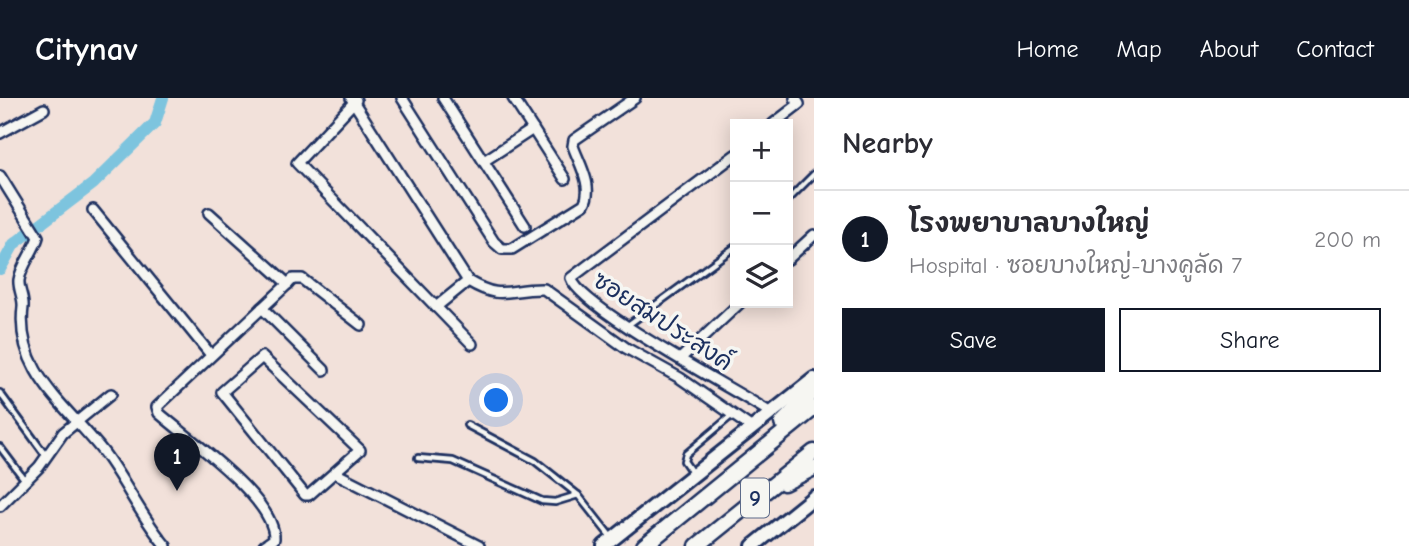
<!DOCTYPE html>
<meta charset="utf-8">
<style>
:root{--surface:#fff;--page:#f2f2f3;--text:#2b2b33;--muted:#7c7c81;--line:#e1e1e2;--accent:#111827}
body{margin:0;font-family:"Comic Neue","Playpen Sans Thai",sans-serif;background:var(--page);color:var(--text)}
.controls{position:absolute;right:21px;top:21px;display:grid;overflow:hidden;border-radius:0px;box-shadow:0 4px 18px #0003}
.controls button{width:63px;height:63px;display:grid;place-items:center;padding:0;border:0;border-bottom:2px solid var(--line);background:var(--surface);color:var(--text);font:35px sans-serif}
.you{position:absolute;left:497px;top:303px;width:24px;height:24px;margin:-18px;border:5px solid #fff;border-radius:50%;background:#1a73e8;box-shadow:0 0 0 10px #1a73e833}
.badge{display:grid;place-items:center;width:46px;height:46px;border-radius:50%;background:var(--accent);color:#fff;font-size:23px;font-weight:700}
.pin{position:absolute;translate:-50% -58px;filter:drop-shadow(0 2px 4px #0008)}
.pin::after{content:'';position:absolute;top:37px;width:24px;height:21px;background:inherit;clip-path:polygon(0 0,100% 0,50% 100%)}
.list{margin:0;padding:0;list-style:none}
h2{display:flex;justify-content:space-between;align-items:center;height:91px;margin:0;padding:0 28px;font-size:30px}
h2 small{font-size:23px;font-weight:400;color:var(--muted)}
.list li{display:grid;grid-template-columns:46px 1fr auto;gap:21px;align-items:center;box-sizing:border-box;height:98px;padding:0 28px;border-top:2px solid var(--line)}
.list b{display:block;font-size:26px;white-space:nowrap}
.list p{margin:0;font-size:23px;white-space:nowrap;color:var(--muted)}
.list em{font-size:23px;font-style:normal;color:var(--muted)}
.actions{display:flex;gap:14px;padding:21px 28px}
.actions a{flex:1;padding:16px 0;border:2px solid var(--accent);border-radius:0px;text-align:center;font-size:24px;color:var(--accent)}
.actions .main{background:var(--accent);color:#fff}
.icon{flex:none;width:38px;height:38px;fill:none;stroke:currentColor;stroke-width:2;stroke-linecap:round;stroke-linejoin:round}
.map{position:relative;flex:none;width:814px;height:448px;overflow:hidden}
header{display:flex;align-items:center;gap:42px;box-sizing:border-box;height:98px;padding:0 35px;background:var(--accent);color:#fff}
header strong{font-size:33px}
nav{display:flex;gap:38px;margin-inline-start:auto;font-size:24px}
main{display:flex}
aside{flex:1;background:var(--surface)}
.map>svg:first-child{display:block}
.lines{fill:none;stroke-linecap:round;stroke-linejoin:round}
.canal{stroke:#7dc4de;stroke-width:12}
.service-casing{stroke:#1b2f5e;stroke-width:10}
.minor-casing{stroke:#1b2f5e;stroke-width:14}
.secondary-casing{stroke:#1b2f5e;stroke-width:18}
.trunk-casing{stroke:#1b2f5e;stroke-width:19}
.service{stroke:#f6f6f2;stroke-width:4.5}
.minor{stroke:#f6f6f2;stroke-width:9}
.secondary{stroke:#f6f6f2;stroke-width:12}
.trunk{stroke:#f6f6f2;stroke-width:14}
.labels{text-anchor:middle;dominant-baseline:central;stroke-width:7;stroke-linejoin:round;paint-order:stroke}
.shield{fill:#f6f6f2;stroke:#5d6b8a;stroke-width:2}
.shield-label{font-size:23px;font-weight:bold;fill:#1b2f5e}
.street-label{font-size:24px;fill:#1b2f5e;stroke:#f6f6f2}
</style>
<header>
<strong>Citynav</strong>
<nav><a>Home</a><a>Map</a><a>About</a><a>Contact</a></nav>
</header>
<main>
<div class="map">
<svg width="814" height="448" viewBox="0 0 814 448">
<rect width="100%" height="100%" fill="#f2e1da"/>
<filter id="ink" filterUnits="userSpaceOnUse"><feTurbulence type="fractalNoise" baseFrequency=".0143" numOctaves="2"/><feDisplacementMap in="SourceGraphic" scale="14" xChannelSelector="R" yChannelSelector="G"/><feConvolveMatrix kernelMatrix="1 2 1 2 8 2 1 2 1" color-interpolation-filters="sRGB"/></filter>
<g filter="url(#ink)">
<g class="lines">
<!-- canal -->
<polyline class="canal" points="0,171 14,146 93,86 155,25 163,0"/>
<defs>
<g id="service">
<polyline points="788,102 814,76"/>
<polyline points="628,227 735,149"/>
<polyline points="0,295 46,358"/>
<polyline points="467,327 535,363 578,397 611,439"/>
<polyline points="0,349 24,381"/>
<polyline points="418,360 453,363 542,403 555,404 578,397"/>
<polyline points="693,376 684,363 686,356 731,318"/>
</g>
<g id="minor">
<path d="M 351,0 L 468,183 C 503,204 508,190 544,191 L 626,250 L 680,280 L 752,330"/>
<path d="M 402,0 L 494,144 L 502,151 L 512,151 L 584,106 C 594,89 579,65 573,48 L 574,42 L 635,0"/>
<polyline points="443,0 525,128"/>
<polyline points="513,0 565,81"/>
<polyline points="356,2 297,65 472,246"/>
<polyline points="773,26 799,6 795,0"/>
<polyline points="0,35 44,11"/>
<path d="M 735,57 L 571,180 C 580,210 736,292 771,315"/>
<polyline points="484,63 533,31"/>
<path d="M 0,78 L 38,139 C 34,153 21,168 19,182 C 18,191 24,200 23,209 C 15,275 68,308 104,355 C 127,386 141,419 166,448"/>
<polyline points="93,112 211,257"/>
<polyline points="209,115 288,186"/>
<polyline points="788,161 814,137"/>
<polyline points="436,209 468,183"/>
<polyline points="262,210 324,272"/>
<polygon points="262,259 360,352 309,397 305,397 222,294"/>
<polyline points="681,260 740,205"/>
<polyline points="335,375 479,448"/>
<polyline points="0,408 39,369 63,335 111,296"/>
<path d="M 264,448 L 274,441 C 276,401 188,341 159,315 L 157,309 L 293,181 L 302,181 L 361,227"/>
</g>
<g id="secondary">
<polyline points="604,448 814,281"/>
<polyline points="753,448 814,399"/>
</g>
<g id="trunk">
<polyline points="782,325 814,293"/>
<polyline points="784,385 814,370"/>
<polyline points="644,448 814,310"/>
<polyline points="697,448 814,354"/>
</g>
</defs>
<!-- service casing -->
<use href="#service" class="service-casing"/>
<!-- minor casing -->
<use href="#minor" class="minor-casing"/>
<!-- secondary casing -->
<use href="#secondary" class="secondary-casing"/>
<!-- trunk casing -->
<use href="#trunk" class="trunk-casing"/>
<!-- service -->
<use href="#service" class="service"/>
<!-- minor -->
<use href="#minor" class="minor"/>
<!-- secondary -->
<use href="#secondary" class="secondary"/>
<!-- trunk -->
<use href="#trunk" class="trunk"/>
</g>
</g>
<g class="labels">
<!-- shield labels -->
<rect class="shield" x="741" y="380.5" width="28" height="39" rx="5"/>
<g class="shield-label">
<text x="755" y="400">9</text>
</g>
<!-- street labels -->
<g class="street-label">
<text transform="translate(663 223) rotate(33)">ซอยสมประสงค์</text>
</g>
</g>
</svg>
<div class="controls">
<button>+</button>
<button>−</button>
<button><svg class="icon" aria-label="layers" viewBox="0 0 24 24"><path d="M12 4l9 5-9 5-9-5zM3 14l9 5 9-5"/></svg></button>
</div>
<div class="you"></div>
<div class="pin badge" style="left:177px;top:393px">1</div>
</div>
<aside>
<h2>Nearby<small></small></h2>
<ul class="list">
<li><span class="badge">1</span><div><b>โรงพยาบาลบางใหญ่</b><p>Hospital · ซอยบางใหญ่-บางคูลัด 7</p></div><em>200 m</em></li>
</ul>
<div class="actions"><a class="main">Save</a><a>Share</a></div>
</aside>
</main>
